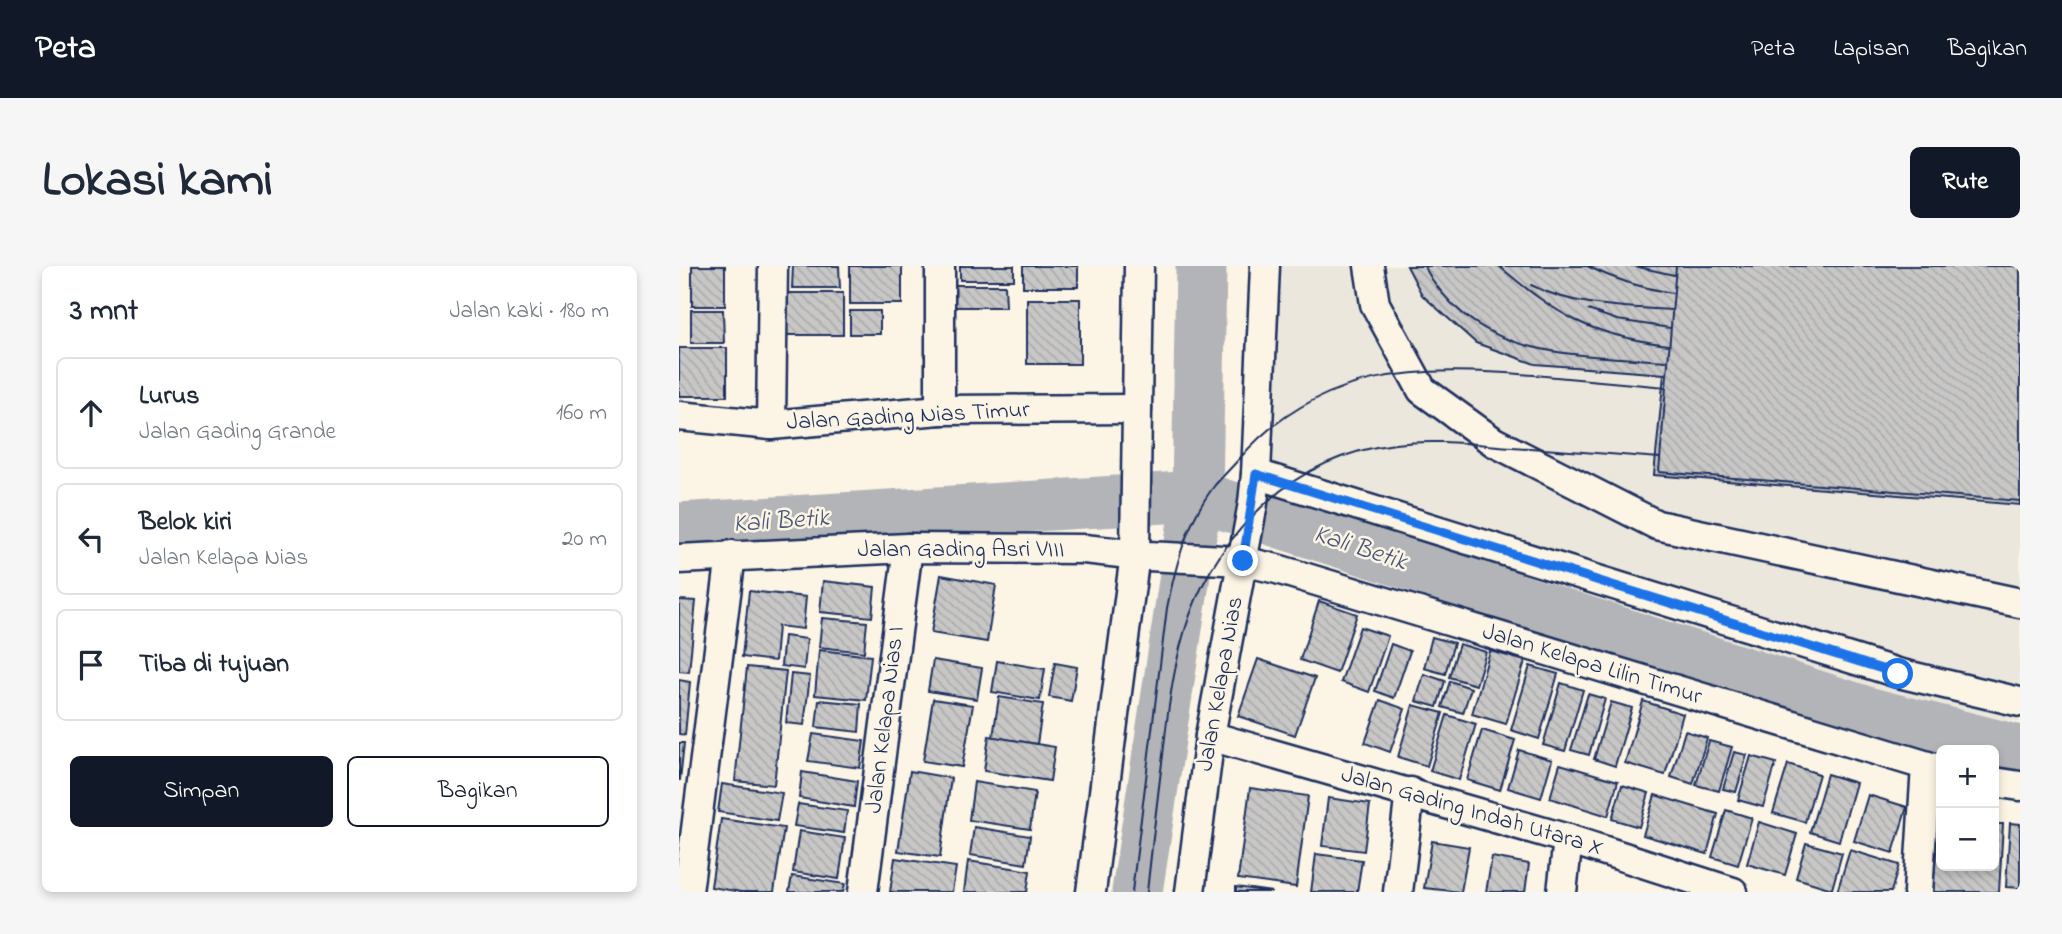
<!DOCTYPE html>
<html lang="id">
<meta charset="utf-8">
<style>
:root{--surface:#fff;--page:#f6f6f7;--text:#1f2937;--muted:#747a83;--line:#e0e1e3;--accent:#111827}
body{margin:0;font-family:"Indie Flower",sans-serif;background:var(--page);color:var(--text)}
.controls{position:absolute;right:21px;bottom:21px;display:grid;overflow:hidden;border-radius:10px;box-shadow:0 4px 10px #0003}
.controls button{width:63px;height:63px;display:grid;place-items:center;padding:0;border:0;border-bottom:2px solid var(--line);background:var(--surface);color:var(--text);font:35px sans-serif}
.stop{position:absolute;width:21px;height:21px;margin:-16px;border:5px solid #1a73e8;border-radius:50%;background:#fff}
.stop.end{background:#1a73e8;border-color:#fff;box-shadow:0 2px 7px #0008}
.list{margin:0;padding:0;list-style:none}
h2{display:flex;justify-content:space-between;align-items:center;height:91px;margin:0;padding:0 28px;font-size:30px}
h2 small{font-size:23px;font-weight:400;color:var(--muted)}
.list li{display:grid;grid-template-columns:46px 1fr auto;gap:21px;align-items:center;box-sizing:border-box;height:112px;margin:0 14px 14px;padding:0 14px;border:2px solid var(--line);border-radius:10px}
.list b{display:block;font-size:26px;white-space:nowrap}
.list p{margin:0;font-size:23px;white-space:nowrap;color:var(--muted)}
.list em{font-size:23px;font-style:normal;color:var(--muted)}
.actions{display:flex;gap:14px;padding:21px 28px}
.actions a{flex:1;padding:16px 0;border:2px solid var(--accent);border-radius:10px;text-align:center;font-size:24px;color:var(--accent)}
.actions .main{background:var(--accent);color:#fff}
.icon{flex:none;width:38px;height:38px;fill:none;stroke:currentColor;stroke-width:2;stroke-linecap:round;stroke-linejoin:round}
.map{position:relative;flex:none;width:1341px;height:626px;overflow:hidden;border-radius:10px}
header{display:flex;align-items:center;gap:42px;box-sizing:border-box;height:98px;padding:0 35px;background:var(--accent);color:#fff}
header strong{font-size:33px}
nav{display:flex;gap:38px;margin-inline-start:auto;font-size:24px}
.intro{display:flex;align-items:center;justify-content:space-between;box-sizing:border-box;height:168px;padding:0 42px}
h1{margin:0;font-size:49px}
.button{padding:18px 32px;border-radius:10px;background:var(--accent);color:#fff;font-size:24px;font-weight:700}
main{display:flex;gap:42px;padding:0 42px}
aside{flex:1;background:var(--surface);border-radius:10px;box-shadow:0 4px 10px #0003}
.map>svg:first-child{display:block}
.built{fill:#ece7dc}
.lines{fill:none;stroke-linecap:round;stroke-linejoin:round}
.river{stroke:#b2b4b8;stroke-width:51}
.building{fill:url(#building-back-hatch);stroke:#1b2f5e;stroke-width:2}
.minor-casing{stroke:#1b2f5e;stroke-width:33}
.minor{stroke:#fcf5e5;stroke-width:28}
.tram{stroke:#1b2f5e;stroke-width:2}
.route{stroke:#1a73e8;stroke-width:9}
.labels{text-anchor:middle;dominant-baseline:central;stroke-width:5;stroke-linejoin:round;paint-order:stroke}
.street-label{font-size:24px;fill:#1b2f5e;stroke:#fcf5e5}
.water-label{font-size:26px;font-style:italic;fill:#485779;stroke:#fcf5e5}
</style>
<header>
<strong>Peta</strong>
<nav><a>Peta</a><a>Lapisan</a><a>Bagikan</a></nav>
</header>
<div class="intro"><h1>Lokasi kami</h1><a class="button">Rute</a></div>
<main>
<aside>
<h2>3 mnt<small>Jalan kaki · 180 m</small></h2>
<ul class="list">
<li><svg class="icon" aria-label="ahead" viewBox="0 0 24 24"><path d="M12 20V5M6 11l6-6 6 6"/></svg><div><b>Lurus</b><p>Jalan Gading Grande</p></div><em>160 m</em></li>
<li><svg class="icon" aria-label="left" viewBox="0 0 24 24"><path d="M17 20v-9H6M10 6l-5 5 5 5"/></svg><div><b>Belok kiri</b><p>Jalan Kelapa Nias</p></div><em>20 m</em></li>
<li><svg class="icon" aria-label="arrive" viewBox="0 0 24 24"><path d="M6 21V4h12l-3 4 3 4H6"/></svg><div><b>Tiba di tujuan</b></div></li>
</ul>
<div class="actions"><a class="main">Simpan</a><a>Bagikan</a></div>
</aside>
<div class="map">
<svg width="1341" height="626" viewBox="0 0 1341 626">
<defs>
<pattern id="building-back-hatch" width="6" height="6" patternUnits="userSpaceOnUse" patternTransform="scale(1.75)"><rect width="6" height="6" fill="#c8c7c6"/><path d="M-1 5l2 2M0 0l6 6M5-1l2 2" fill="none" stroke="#ababac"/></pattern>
</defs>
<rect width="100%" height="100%" fill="#fcf5e5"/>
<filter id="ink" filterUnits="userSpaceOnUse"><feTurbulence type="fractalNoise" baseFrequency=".0143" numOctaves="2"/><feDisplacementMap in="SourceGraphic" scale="14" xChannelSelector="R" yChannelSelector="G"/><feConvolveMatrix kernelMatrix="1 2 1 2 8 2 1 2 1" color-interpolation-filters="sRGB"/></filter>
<g filter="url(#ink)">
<!-- built -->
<polygon class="built" points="586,0 1341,0 1341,456 1291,450 1141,408 579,207"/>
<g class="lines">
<!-- river -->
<g class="river">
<polyline points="0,262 518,230 1191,447 1341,485"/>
<polyline points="458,626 518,230 522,0"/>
</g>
</g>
<!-- building -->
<g class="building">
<rect x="13" y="0" width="33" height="40"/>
<polygon points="114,0 160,0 161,22 113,22"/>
<rect x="171" y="0" width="52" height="38"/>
<rect x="281" y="0" width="54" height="14"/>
<rect x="344" y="0" width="55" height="21"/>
<polygon points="728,0 1341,0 1341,239 975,209 985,108 856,98 797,77 743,29"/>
<polygon points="997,0 1341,0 1341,235 980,206"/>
<polygon points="272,19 326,19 327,41 272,41"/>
<rect x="107" y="27" width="57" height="42"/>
<rect x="348" y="33" width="53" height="65"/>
<polygon points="12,44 44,44 45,77 12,77"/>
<rect x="171" y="45" width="30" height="23"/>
<rect x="0" y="82" width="48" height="48"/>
<polygon points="262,309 317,319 308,376 252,367"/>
<polygon points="144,315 196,321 193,351 141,346"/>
<polygon points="70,325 127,331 124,363 99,360 96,395 63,391"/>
<polygon points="0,334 17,335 10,406 0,405"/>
<polygon points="640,335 678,348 658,407 621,394"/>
<polygon points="143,352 188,356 185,386 140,381"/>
<polygon points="681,361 709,370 690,426 662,416"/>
<polygon points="105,370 128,373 125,403 102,400"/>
<polygon points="753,371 775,377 766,408 745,402"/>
<polygon points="712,378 731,385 715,432 696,425"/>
<polygon points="780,378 807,386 797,419 770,411"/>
<polygon points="140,384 192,390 187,434 136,429"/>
<polygon points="811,385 846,395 827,458 793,448"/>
<polygon points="579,393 636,412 616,469 559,450"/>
<polygon points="254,394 303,402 298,433 249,425"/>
<polygon points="318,395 366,403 361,434 313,426"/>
<polygon points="376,397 398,401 392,435 370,431"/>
<polygon points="851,400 879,408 860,473 832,464"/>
<polygon points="68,401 107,405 95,519 56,515"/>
<polygon points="112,408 131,410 125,459 107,457"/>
<polygon points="745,408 766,415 758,441 737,435"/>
<polygon points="0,414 11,416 6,469 0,468"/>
<polygon points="771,415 792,422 784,447 763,441"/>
<polygon points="882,417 904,424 886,485 864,479"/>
<polygon points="909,428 926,433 910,489 892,484"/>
<polygon points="320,431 364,438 358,478 314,471"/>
<polygon points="254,433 294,439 283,501 244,495"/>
<polygon points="140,434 182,438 180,466 137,461"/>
<polygon points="701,434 726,443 711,486 686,477"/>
<polygon points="964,435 1004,448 986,509 946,497"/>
<polygon points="932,436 953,442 936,500 915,493"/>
<polygon points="734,439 764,447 748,500 719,491"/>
<polygon points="768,449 797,458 780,514 751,505"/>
<polygon points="803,464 836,474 821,524 788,514"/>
<polygon points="1006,465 1028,472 1014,518 992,511"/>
<polygon points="134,468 185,475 181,502 129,495"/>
<polygon points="310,470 376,481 371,515 305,505"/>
<polygon points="1030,475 1053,481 1040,525 1017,519"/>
<polygon points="0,477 5,477 1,514 0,514"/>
<polygon points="840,484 873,494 862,532 829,522"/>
<polygon points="1055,486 1068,489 1057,526 1044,523"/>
<polygon points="1072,490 1097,497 1084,541 1059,534"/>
<polygon points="881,498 939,515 929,550 871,532"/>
<polygon points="1109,498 1140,508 1126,556 1094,547"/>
<polygon points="231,505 272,512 261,591 219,585"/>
<polygon points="123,506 178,515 175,541 120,532"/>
<polygon points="1148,508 1177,517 1160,575 1131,566"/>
<polygon points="295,516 356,526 351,563 290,554"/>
<polygon points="43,518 103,527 98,555 39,546"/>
<polygon points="943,519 970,527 960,561 933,553"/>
<polygon points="571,522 629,530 617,621 559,613"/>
<polygon points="976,529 1039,548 1028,588 964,569"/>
<polygon points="1189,529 1228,541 1214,587 1175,575"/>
<polygon points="649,532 691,538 685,585 643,580"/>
<polygon points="119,538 168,545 165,567 115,560"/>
<polygon points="1047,544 1073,552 1059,599 1033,591"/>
<polygon points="42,553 105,562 95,626 62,626 32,621"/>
<polygon points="1259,554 1262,554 1262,600 1315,600 1315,558 1324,558 1320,626 1254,626"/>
<polygon points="1080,556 1118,568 1106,609 1068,598"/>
<polygon points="1331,557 1341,558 1341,622 1327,621"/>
<polygon points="295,561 351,570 347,598 291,589"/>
<polygon points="120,565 166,572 160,613 114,606"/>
<polygon points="753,575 790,581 782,626 745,622"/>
<polygon points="1127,577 1163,587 1153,623 1117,612"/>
<polygon points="1171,584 1220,599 1212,626 1158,626"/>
<polygon points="637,588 683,594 678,626 632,626"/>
<polygon points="813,591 850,598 846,626 807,626"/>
<polygon points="216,592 277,601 273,626 211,626"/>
<polygon points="289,595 351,605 348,626 285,626"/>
<polygon points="113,610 166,618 164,626 110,626"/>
<polygon points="557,621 593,626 557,626"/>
</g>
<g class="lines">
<defs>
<g id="minor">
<polyline points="261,0 261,144"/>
<polyline points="690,0 696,38 743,124 815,176 978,259 1341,337"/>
<polyline points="0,150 92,159 261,144 458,143"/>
<polyline points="92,159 94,0"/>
<polyline points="577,208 1219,407 1341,436"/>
<polyline points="0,293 229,282 405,283 469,290 563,295 598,303 1262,504"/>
<polyline points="531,470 889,573 1054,626"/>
<polyline points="1315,516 1341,520"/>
<polyline points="9,626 52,289"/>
<polyline points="184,626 229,282"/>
<polyline points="412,626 456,288 460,0"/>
<polyline points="511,626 531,470 574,237 577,208 586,0"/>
<polyline points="719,626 731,526"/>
<polyline points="883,626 889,573"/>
<polyline points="1239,626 1247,500"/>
</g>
</defs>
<!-- minor casing -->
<use href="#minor" class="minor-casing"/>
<!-- minor -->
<use href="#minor" class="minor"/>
<!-- tram -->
<g class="tram">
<path d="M 745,0 C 796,94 893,88 987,95"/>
<path d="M 820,0 C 879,50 910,69 989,79"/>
<path d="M 908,0 C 936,14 962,22 993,27"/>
<polyline points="955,0 995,9"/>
<path d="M 852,19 C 895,41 945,41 992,44"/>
<polyline points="909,44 938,54 991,62"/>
<path d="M 453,626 L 488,342 C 497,298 508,255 536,219 C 544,210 553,201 561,192 C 641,100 743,100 855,109 C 899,113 943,117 987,121"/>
<path d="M 468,626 C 473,580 478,535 484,489 C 495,387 508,308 588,236 C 625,203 668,184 716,178 C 755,173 794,178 833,181 C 883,184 932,188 981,192"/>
</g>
</g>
</g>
<g class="lines" filter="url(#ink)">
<!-- route -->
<polyline class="route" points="564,295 577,208 1219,408"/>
</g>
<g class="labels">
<!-- street labels -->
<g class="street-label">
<text transform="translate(229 151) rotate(-3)">Jalan Gading Nias Timur</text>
<text x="282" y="284">Jalan Gading Asri VIII</text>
<text transform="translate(913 399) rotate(17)">Jalan Kelapa Lilin Timur</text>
<text transform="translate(542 418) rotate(-80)">Jalan Kelapa Nias</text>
<text transform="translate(207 454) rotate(-83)">Jalan Kelapa Nias I</text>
<text transform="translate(793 546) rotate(16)">Jalan Gading Indah Utara X</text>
</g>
<!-- water labels -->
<g class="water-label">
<text transform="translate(102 256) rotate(-4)">Kali Betik</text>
<text transform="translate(681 283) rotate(18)">Kali Betik</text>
</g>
</g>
</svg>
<div class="controls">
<button>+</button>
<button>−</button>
</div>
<div class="stop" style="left:1219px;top:408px"></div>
<div class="stop end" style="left:564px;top:295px"></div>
</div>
</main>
